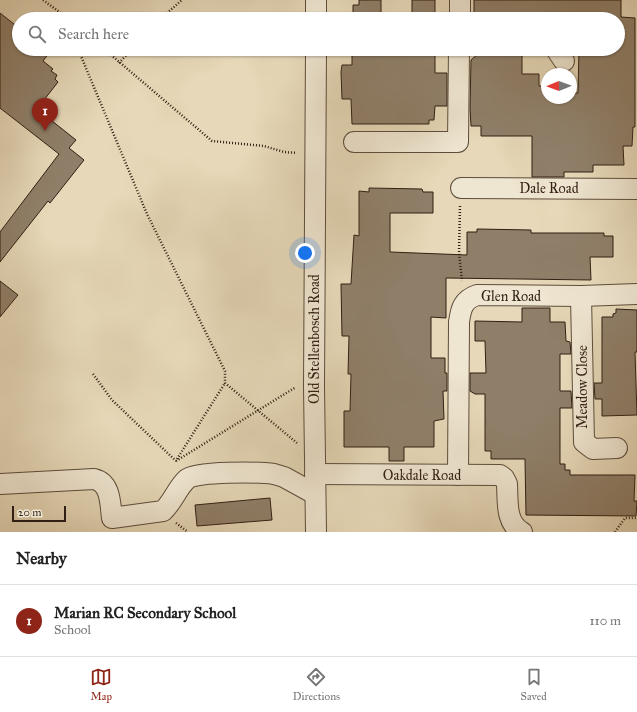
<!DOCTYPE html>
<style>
:root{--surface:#fff;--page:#f6f6f6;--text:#222;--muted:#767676;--line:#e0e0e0;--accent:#8f2418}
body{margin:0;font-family:"IM FELL Great Primer",serif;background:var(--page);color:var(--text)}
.compass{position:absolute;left:541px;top:68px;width:36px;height:36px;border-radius:50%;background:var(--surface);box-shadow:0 1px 3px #0004;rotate:269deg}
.scale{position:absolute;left:12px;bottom:10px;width:54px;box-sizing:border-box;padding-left:4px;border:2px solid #311f13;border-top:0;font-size:11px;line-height:14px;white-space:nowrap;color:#311f13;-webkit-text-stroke:3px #efe6d1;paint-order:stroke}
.you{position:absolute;left:305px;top:253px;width:14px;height:14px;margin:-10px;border:3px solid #fff;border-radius:50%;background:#1a73e8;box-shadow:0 0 0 6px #1a73e833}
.badge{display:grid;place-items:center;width:26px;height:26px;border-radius:50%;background:var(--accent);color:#fff;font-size:13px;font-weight:700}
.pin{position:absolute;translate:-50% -33px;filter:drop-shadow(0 1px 2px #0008)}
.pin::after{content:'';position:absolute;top:21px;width:14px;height:12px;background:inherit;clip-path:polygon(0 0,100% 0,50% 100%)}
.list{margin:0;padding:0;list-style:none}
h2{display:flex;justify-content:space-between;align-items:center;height:52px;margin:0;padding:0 16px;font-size:17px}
h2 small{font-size:13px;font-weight:400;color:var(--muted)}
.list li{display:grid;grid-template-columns:26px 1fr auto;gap:12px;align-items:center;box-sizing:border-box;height:72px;padding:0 16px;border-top:1px solid var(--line)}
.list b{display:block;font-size:15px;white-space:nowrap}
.list p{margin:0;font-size:13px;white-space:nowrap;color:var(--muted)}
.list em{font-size:13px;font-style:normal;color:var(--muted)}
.icon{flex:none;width:22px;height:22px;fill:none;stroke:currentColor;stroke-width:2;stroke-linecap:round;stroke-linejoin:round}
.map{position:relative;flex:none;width:637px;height:532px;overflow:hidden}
.search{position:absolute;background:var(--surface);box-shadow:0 1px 3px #0004;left:12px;right:12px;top:12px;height:44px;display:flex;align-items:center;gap:10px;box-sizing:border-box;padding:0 14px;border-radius:22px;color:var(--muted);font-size:15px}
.sheet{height:124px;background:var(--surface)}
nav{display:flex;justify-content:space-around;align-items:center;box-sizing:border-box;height:56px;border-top:1px solid var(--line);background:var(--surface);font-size:11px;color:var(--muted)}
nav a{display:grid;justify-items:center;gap:2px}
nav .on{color:var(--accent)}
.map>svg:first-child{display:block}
.building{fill:#8f7f69;stroke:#311f13}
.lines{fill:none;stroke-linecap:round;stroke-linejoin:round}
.minor-casing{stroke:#5e4d3c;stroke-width:22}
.path{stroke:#311f13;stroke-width:2.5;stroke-dasharray:1 2;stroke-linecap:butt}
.minor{stroke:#efe6d1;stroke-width:20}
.labels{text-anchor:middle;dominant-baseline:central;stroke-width:3.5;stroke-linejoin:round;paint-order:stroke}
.street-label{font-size:14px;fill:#311f13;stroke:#efe6d1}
</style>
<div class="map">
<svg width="637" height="532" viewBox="0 0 637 532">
<rect width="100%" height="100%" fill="#e6d8b8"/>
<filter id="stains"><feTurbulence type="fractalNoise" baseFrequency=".005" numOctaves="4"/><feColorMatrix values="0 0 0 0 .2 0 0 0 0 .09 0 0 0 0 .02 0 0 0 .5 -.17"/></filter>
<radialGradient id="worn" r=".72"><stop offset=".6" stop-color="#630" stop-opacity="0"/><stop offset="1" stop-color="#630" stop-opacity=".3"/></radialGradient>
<!-- building -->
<g class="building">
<polygon points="359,0 381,0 381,19 353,19 353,5 359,5"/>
<rect x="412" y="0" width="23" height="19"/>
<polygon points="474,0 621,0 621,17 635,18 635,127 633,127 632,146 623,146 624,165 593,165 593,172 564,172 564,177 532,177 532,136 481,136 481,126 471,126 470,108 471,60 479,53 522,53 522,74 539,74 539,86 543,86 543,92 547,92 547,98 571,98 571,93 578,93 579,49 618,49 618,19 560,19 560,17 525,16 525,19 508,19 508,16 474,16"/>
<polygon points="0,13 19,28 19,49 52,49 43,61 53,69 51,71 57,75 55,79 58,82 37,109 76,140 69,148 84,160 50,203 48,201 0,262 0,232 59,154 0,108"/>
<polygon points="352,49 435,49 435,73 447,73 447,106 435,106 434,120 429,120 429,124 352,124 351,99 342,99 341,72 342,65 352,65"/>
<polygon points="369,188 422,189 423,192 433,192 433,213 390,213 390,252 467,255 467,232 477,232 477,229 531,230 531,233 604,233 604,236 613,236 613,257 590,257 591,280 446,278 446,318 431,317 431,358 445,358 445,373 447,373 447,391 443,391 444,419 434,421 434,447 404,447 404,461 389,461 389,447 344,447 344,411 350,411 351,374 348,374 349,336 342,336 341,284 351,284 354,235 359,236 359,191 369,192"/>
<polygon points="0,281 18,295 0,317"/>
<polygon points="522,308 550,308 550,322 565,322 566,341 570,342 571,354 560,354 560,391 571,391 572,408 560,408 560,464 565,464 565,470 570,470 570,475 635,475 634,501 637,501 636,516 526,515 525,459 491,459 491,451 485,451 485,394 475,394 470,391 470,373 486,373 485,341 475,341 475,321 522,322"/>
<polygon points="616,309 637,310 637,352 635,352 637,415 602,416 602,399 595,399 594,383 602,383 602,317 613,317 613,314 616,313"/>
<polygon points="270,498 272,520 197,526 195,505"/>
</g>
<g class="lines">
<defs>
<g id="minor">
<polyline points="316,19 316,0"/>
<polyline points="460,19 460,0"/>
<polyline points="316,49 314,386 316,532"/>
<polyline points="556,49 564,61"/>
<polyline points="354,142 458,142 459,49"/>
<polyline points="461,188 637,189"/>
<polyline points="581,296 584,442 593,449 617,448"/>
<path d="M 315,474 L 500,475 L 504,478 L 507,484 C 508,500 505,523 522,532"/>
<path d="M 458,475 L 459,322 C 461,308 463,300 477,295 L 581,296 L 637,294"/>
<path d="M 0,484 L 94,479 C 111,483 110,503 112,518 L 163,511 C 173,502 177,488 187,479 C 196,471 260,472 274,474 L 284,477 L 315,494"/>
</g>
</defs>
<!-- minor casing -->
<use href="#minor" class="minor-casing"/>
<!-- path -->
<g class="path">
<polyline points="43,0 69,19"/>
<polyline points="160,19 182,0"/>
<polyline points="78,49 147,214 225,371 225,383 297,443"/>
<polyline points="104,49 212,141 264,146 284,152 297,153"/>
<polyline points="119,63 132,49"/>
<polyline points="460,206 459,253 462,281"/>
<polyline points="93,374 112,400 176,461"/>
<polyline points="177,459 225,383"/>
<polyline points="176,461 296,387"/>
<polyline points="176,523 188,532"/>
<polyline points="615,532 625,518 637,518"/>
</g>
<!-- minor -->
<use href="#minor" class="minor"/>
</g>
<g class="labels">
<!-- street labels -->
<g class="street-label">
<text x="549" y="188">Dale Road</text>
<text x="511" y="296">Glen Road</text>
<text transform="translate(314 339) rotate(-90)">Old Stellenbosch Road</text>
<text transform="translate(582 387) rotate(-90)">Meadow Close</text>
<text x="422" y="475">Oakdale Road</text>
</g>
</g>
<rect width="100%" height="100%" filter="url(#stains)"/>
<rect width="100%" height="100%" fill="url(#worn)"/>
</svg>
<svg class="compass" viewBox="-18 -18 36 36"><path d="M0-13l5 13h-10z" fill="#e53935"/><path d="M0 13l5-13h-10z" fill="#767676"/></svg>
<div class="scale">20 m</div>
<div class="you"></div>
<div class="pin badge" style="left:45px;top:131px">1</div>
<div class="search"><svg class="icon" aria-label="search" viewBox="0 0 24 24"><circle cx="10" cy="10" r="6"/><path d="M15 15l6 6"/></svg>Search here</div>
</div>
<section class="sheet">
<h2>Nearby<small></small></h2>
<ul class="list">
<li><span class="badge">1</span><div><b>Marian RC Secondary School</b><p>School</p></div><em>110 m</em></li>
</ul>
</section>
<nav>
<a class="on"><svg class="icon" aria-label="map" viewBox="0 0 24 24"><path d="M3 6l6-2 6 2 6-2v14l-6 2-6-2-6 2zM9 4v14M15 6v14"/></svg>Map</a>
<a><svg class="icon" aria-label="directions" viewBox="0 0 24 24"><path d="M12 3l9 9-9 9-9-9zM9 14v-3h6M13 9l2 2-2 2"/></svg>Directions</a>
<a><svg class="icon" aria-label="saved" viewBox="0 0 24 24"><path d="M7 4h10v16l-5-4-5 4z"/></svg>Saved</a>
</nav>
